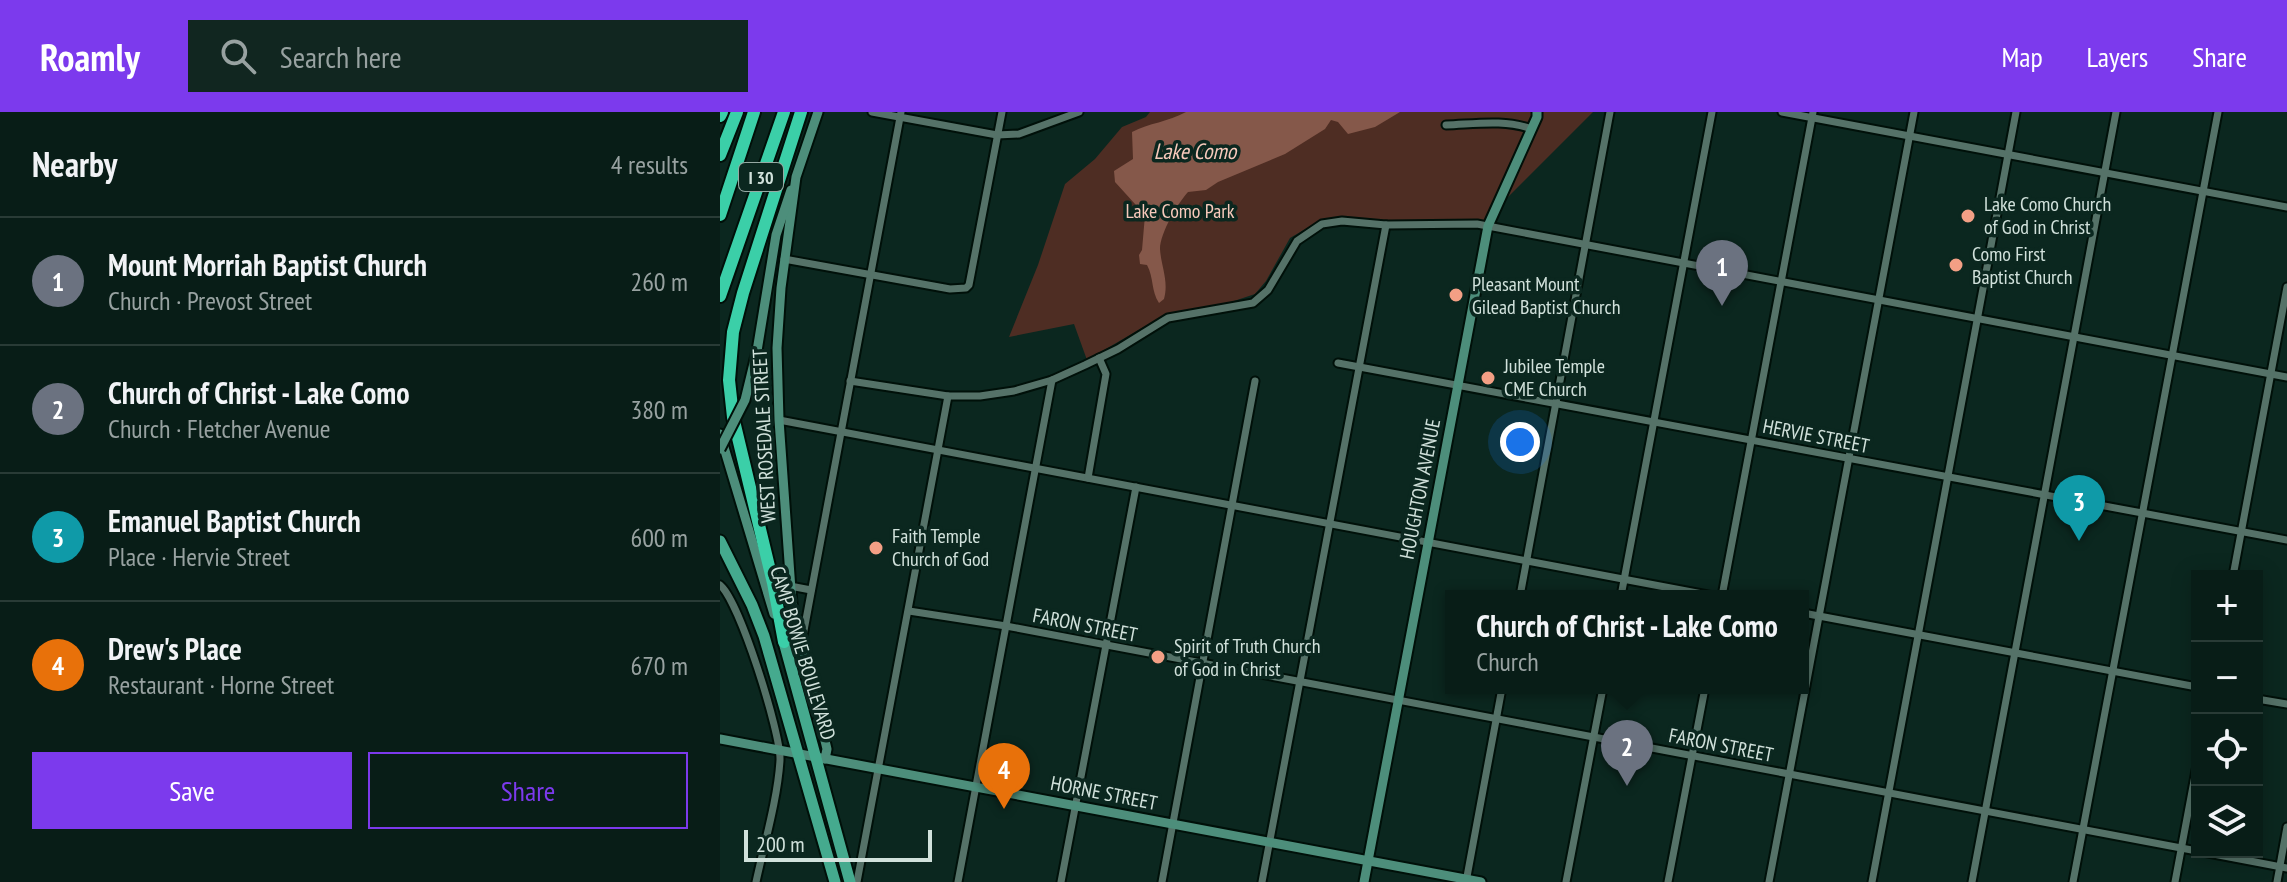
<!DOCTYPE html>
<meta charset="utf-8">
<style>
:root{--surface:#081d17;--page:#112620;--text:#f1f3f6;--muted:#98a2a1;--line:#293b36;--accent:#7c3aed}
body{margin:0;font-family:"PT Sans Narrow",sans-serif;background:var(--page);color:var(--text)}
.controls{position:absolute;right:24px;bottom:24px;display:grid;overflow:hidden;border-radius:0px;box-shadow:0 4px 20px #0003}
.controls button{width:72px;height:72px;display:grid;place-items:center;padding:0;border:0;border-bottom:2px solid var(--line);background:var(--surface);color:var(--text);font:40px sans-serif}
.scale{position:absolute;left:24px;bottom:20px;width:188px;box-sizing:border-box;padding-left:8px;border:4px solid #d1e1db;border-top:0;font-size:22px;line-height:28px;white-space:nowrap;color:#d1e1db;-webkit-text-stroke:6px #0b271f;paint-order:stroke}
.you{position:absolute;left:800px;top:330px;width:28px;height:28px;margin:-20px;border:6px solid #fff;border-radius:50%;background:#1a73e8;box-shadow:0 0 0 12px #1a73e833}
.badge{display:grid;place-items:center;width:52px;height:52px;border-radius:50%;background:var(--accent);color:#fff;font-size:26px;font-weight:700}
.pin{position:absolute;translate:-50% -66px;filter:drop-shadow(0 2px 4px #0008)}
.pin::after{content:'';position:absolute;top:42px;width:28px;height:24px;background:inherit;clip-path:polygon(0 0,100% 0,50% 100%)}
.popup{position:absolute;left:725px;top:478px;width:364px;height:104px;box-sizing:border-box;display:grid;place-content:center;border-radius:0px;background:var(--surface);filter:drop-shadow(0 2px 6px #0005);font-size:26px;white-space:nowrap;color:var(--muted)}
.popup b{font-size:30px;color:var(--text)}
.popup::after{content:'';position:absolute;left:50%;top:100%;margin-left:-16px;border:16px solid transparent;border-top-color:var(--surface)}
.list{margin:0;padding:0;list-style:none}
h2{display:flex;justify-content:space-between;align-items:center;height:104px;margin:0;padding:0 32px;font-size:34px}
h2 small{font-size:26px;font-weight:400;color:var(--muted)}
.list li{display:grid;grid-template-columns:52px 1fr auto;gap:24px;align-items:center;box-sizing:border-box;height:128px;padding:0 32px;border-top:2px solid var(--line)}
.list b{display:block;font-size:30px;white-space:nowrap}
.list p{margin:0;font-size:26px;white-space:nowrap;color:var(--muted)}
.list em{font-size:26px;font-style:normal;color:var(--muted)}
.actions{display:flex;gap:16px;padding:24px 32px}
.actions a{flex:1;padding:18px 0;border:2px solid var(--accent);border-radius:0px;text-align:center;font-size:28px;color:var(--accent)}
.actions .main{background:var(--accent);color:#fff}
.icon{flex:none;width:44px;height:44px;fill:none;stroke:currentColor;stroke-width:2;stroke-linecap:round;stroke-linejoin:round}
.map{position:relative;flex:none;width:1567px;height:770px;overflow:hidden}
header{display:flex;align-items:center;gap:48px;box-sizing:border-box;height:112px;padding:0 40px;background:var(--accent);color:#fff}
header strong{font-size:38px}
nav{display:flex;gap:44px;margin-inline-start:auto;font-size:28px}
.search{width:560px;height:72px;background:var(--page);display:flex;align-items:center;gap:20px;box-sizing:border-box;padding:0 28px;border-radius:0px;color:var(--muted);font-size:30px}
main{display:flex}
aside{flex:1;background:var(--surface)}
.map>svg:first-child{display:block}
.green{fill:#4e2d23}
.water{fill:#85584a}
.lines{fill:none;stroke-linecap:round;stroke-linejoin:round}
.street-casing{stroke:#001009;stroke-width:11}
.secondary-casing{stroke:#001009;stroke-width:13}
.primary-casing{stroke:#001009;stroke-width:15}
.highway-casing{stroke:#001009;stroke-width:16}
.street{stroke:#557268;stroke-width:7}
.secondary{stroke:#4d8e7b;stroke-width:9}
.primary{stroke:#45aa8e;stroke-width:11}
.highway{stroke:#3bcfa8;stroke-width:12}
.secondary-bridge-casing{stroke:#001009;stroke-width:13;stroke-linecap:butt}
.secondary-bridge{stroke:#4d8e7b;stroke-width:9}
.poi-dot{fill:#f39f85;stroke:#0b271f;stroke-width:3}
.labels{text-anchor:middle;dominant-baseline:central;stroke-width:7;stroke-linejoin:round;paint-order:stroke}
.shield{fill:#0b271f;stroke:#96a9a3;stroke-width:2}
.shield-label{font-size:18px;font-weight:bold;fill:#d1e1db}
.poi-label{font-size:20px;fill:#d1e1db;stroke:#0b271f;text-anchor:start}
.park-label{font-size:20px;fill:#f7c9bb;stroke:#0b271f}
.street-label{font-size:20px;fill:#d1e1db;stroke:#0b271f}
.water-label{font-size:22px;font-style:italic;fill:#f7c9bb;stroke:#0b271f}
</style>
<header>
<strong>Roamly</strong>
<div class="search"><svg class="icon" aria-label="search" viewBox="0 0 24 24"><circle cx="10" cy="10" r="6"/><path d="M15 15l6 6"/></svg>Search here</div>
<nav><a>Map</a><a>Layers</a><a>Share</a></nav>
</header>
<main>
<aside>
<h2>Nearby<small>4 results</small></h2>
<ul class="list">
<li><span class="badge" style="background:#6b7280">1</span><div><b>Mount Morriah Baptist Church</b><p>Church · Prevost Street</p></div><em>260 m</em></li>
<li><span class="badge" style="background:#6b7280">2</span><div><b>Church of Christ - Lake Como</b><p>Church · Fletcher Avenue</p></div><em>380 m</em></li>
<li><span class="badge" style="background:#0f9aa8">3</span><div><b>Emanuel Baptist Church</b><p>Place · Hervie Street</p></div><em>600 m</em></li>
<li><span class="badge" style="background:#e8710a">4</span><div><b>Drew's Place</b><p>Restaurant · Horne Street</p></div><em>670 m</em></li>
</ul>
<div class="actions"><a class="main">Save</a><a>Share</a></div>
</aside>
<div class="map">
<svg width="1567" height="770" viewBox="0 0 1567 770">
<rect width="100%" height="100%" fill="#0b271f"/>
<!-- green -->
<polygon class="green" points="430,0 873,0 764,109 601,108 570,126 546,169 535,182 505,192 446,202 367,248 354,212 289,225 318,153 345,72 375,47 402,15 426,5"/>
<!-- water -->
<path class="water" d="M 466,0 L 680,0 L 655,15 L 628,22 L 618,10 L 611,8 L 605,17 L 565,42 L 498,70 L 486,78 L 468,80 C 458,91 440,121 440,137 C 441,154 449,169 444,187 L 439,191 C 431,179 434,166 427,153 L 420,152 L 419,143 L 422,138 L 425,103 L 395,70 L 394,59 L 413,47 L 412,20 C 429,11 448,10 466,0 Z"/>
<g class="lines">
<defs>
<g id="street">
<polyline points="152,0 277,23 299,22 359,0"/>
<polyline points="1062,0 1567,95"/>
<path d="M 726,13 C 755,12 784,7 812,17"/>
<polyline points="64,147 230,177 246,176 249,173 282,0"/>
<polyline points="618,251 1567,428"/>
<polyline points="130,269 228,284 260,284 294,279 332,268 365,253 398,237 448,206 533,191 548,178 577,129 602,112 622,109 666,113 757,112 1567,265"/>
<polyline points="59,308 993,484"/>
<polyline points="368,366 386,262 379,246"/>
<polyline points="1513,464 1567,175"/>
<path d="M 0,473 C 19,488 61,621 60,648 C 58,685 44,733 36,770"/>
<polyline points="70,474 91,478"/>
<polyline points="800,484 890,0"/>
<polyline points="901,484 992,0"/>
<polyline points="1002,484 1093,0"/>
<polyline points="189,499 286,514 1477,739"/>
<polyline points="1083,501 1477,575"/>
<polyline points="82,529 181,0"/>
<polyline points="1537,587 1567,592"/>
<polyline points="1483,740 1567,756"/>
<polyline points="137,770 228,284"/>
<polyline points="238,770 332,268"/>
<polyline points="341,770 416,375"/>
<polyline points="442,770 535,269"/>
<polyline points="542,770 666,113"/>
<polyline points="746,770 782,576"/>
<polyline points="846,770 883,576"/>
<polyline points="948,770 985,576"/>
<polyline points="1049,770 1194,0"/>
<polyline points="1152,770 1296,0"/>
<polyline points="1252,770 1396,0"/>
<polyline points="1353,770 1498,0"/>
<polyline points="1455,770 1477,653"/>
<polyline points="1557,770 1567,715"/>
</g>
<g id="secondary">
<polyline points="98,0 76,65 61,176 57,236 59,308 72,492 107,637 105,647"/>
<polyline points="37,239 56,123 71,78"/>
<polyline points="0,322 54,502"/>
<polyline points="0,627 761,770"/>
<polyline points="644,770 768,114 817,5 817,0"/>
</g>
<g id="primary">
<polyline points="0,429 32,493 44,524 115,770"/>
<polyline points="64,530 130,770"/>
</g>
<g id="highway">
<polyline points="0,4 2,0"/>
<polyline points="0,43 17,0"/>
<polyline points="0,103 34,0"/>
<polyline points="0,184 64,0"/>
<polyline points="64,530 53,471 13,305 9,268 13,220 23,181 81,0"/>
</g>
</defs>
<!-- street casing -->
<use href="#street" class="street-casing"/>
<!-- secondary casing -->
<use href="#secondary" class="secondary-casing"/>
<!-- primary casing -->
<use href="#primary" class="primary-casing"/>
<!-- highway casing -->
<use href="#highway" class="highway-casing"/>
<!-- street -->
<use href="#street" class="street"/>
<!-- secondary -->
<use href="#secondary" class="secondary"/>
<!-- primary -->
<use href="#primary" class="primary"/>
<!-- highway -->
<use href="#highway" class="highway"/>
<defs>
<polyline id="secondary-bridge" points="0,337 25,288 37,239"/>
</defs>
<!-- secondary-bridge casing -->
<use href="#secondary-bridge" class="secondary-bridge-casing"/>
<!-- secondary-bridge -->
<use href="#secondary-bridge" class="secondary-bridge"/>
</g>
<!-- markers -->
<g class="poi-dot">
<circle cx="1248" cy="104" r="8"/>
<circle cx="1236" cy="153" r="8"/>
<circle cx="736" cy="183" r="8"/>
<circle cx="768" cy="266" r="8"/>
<circle cx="156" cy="436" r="8"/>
<circle cx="438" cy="545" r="8"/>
</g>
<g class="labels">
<!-- shield labels -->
<rect class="shield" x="19" y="51" width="44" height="28" rx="6"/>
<g class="shield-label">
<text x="41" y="65">I 30</text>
</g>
<!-- poi labels -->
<g class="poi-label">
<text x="1264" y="92">Lake Como Church<tspan x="1264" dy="23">of God in Christ</tspan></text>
<text x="1252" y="142">Como First<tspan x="1252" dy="23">Baptist Church</tspan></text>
<text x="752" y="172">Pleasant Mount<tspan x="752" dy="23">Gilead Baptist Church</tspan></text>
<text x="784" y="254">Jubilee Temple<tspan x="784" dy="23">CME Church</tspan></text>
<text x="172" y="424">Faith Temple<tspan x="172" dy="23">Church of God</tspan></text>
<text x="454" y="534">Spirit of Truth Church<tspan x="454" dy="23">of God in Christ</tspan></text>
</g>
<!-- park labels -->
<g class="park-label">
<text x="460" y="99">Lake Como Park</text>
</g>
<!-- street labels -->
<g class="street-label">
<text transform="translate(44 324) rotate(-93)">WEST ROSEDALE STREET</text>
<text transform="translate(1096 324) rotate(11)">HERVIE STREET</text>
<text transform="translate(700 377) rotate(-79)">HOUGHTON AVENUE</text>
<text transform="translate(365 513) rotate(11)">FARON STREET</text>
<text transform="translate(83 541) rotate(73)">CAMP BOWIE BOULEVARD</text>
<text transform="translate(1001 633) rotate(11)">FARON STREET</text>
<text transform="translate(384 681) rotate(11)">HORNE STREET</text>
</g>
<!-- water labels -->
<g class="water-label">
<text x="475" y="39">Lake Como</text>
</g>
</g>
</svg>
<div class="controls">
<button>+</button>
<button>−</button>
<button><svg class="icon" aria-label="locate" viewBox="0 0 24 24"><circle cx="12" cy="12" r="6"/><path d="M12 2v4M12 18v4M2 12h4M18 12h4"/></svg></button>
<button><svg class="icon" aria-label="layers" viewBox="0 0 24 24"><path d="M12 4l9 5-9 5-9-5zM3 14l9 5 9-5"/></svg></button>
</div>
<div class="scale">200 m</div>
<div class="you"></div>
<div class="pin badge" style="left:1002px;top:194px;background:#6b7280">1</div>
<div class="pin badge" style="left:907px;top:674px;background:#6b7280">2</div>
<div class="popup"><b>Church of Christ - Lake Como</b>Church</div>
<div class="pin badge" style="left:1359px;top:429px;background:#0f9aa8">3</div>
<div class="pin badge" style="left:284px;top:697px;background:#e8710a">4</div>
</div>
</main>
